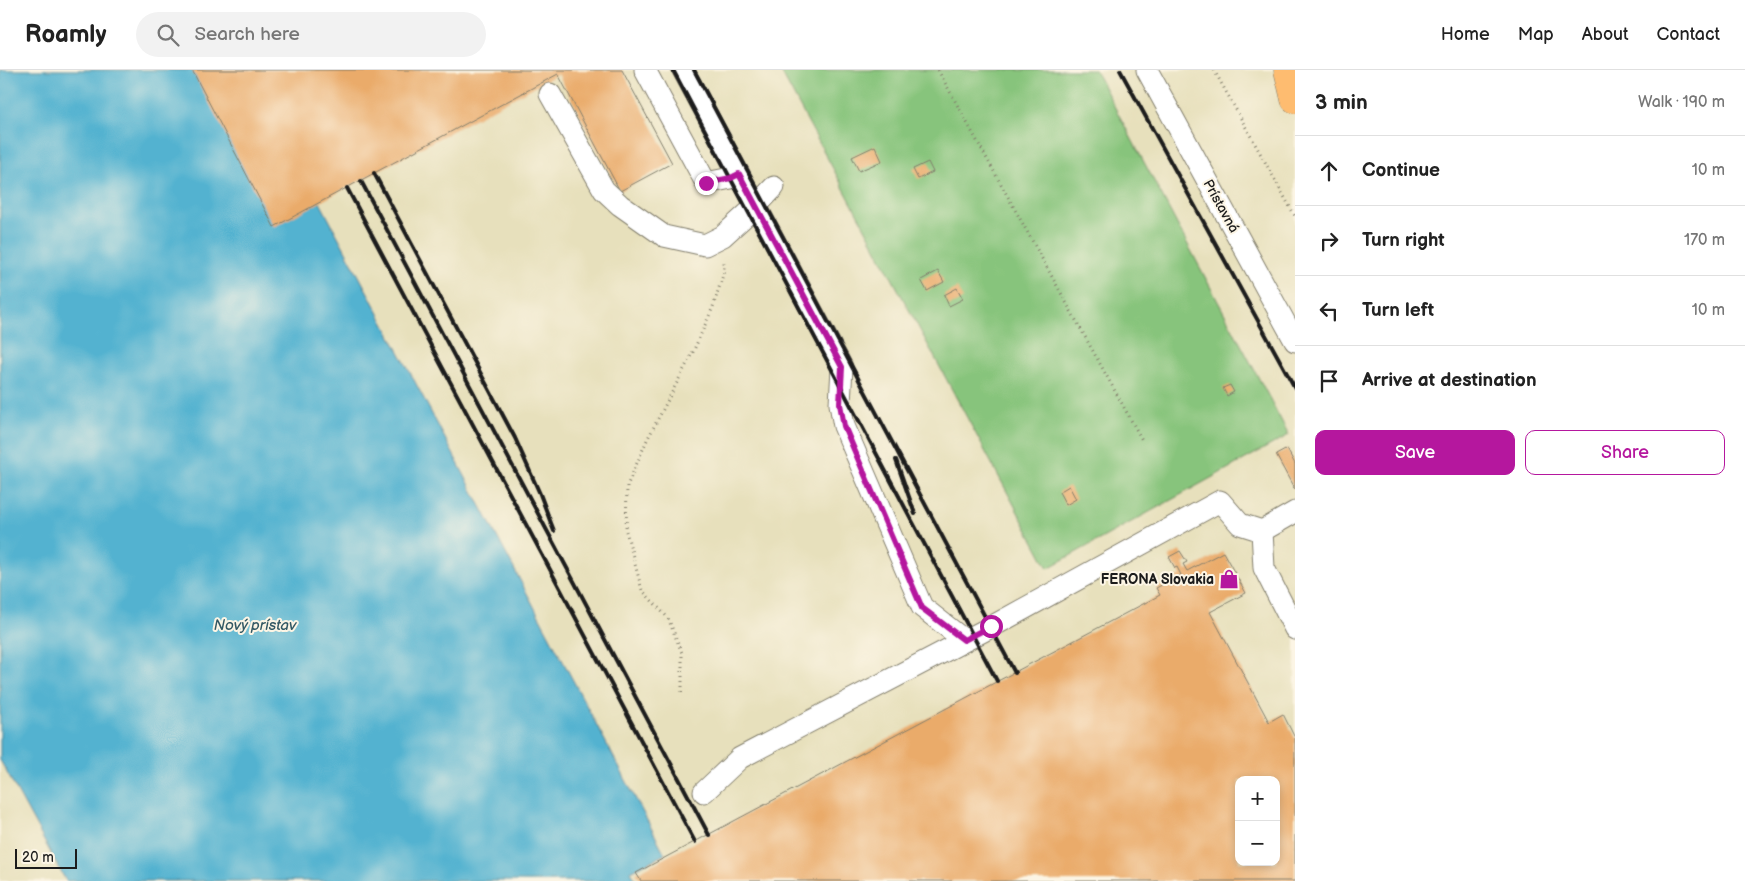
<!DOCTYPE html>
<meta charset="utf-8">
<style>
:root{--surface:#fff;--page:#f2f2f2;--text:#222;--muted:#767676;--line:#e0e0e0;--accent:#b5179e}
body{margin:0;font-family:"Balsamiq Sans",sans-serif;background:var(--page);color:var(--text)}
.controls{position:absolute;right:15px;bottom:15px;display:grid;overflow:hidden;border-radius:10px;box-shadow:0 2px 8px #0003}
.controls button{width:45px;height:45px;display:grid;place-items:center;padding:0;border:0;border-bottom:1px solid var(--line);background:var(--surface);color:var(--text);font:25px sans-serif}
.scale{position:absolute;left:15px;bottom:12px;width:62px;box-sizing:border-box;padding-left:5px;border:2px solid #1c1c1c;border-top:0;font-size:14px;line-height:18px;white-space:nowrap;color:#1c1c1c;-webkit-text-stroke:4px #fcf5e5;paint-order:stroke}
.stop{position:absolute;width:15px;height:15px;margin:-11px;border:4px solid #b5179e;border-radius:50%;background:#fff}
.stop.end{background:#b5179e;border-color:#fff;box-shadow:0 1px 5px #0008}
.list{margin:0;padding:0;list-style:none}
h2{display:flex;justify-content:space-between;align-items:center;height:65px;margin:0;padding:0 20px;font-size:21px}
h2 small{font-size:16px;font-weight:400;color:var(--muted)}
.list li{display:grid;grid-template-columns:32px 1fr auto;gap:15px;align-items:center;box-sizing:border-box;height:70px;padding:0 20px;border-top:1px solid var(--line)}
.list b{display:block;font-size:19px;white-space:nowrap}
.list em{font-size:16px;font-style:normal;color:var(--muted)}
.actions{display:flex;gap:10px;padding:15px 20px}
.actions a{flex:1;padding:11px 0;border:1px solid var(--accent);border-radius:10px;text-align:center;font-size:18px;color:var(--accent)}
.actions .main{background:var(--accent);color:#fff}
.icon{flex:none;width:28px;height:28px;fill:none;stroke:currentColor;stroke-width:2;stroke-linecap:round;stroke-linejoin:round}
.map{position:relative;flex:none;width:1295px;height:811px;overflow:hidden}
header{display:flex;align-items:center;gap:30px;box-sizing:border-box;height:70px;padding:0 25px;background:var(--surface);border-bottom:1px solid var(--line)}
header strong{font-size:24px}
nav{display:flex;gap:28px;margin-inline-start:auto;font-size:18px}
.search{width:350px;height:45px;background:var(--page);display:flex;align-items:center;gap:12px;box-sizing:border-box;padding:0 18px;border-radius:28px;color:var(--muted);font-size:19px}
main{display:flex}
aside{flex:1;background:var(--surface)}
.map>svg:first-child{display:block}
.green{fill:#87c47b;stroke:#52704c}
.water{fill:#52b2d0;stroke:#376776}
.building{fill:#eaab6b;fill-rule:evenodd}
.lines{fill:none;stroke-linecap:round;stroke-linejoin:round}
.minor-casing{stroke:#827e6c;stroke-width:23}
.highway-casing{stroke:#827e6c;stroke-width:29}
.path{stroke:#827e6c;stroke-width:3;stroke-dasharray:1 4;stroke-linecap:butt}
.minor{stroke:#fff;stroke-width:21}
.highway{stroke:#febc70;stroke-width:28}
.rail{stroke:#1c1c1c;stroke-width:4}
.route{stroke:#b5179e;stroke-width:6}
.labels{text-anchor:middle;dominant-baseline:central;stroke-width:4;stroke-linejoin:round;paint-order:stroke}
.street-label{font-size:14px;fill:#1c1c1c;stroke:#fcf5e5}
.poi-label{font-size:14px;font-weight:bold;fill:#1c1c1c;stroke:#fcf5e5;text-anchor:end}
.water-label{font-size:15px;font-style:italic;fill:#325864;stroke:#fcf5e5}
</style>
<header>
<strong>Roamly</strong>
<div class="search"><svg class="icon" aria-label="search" viewBox="0 0 24 24"><circle cx="10" cy="10" r="6"/><path d="M15 15l6 6"/></svg>Search here</div>
<nav><a>Home</a><a>Map</a><a>About</a><a>Contact</a></nav>
</header>
<main>
<div class="map">
<svg width="1295" height="811" viewBox="0 0 1295 811">
<rect width="100%" height="100%" fill="#fcf5e5"/>
<filter id="ink" filterUnits="userSpaceOnUse"><feTurbulence type="fractalNoise" baseFrequency=".02" numOctaves="2"/><feDisplacementMap in="SourceGraphic" scale="10" xChannelSelector="R" yChannelSelector="G"/><feConvolveMatrix kernelMatrix="1 2 1 2 8 2 1 2 1" color-interpolation-filters="sRGB"/></filter>
<filter id="wash" filterUnits="userSpaceOnUse"><feTurbulence type="fractalNoise" baseFrequency=".0096" numOctaves="4" result="noise"/><feDisplacementMap in="SourceGraphic" scale="20" xChannelSelector="R" yChannelSelector="G"/><feGaussianBlur stdDeviation="1.12" result="paint"/><feColorMatrix in="noise" values="0 0 0 0 0 0 0 0 0 0 0 0 0 0 0 0 0 1.4 0 .05"/><feComposite in="paint" operator="in"/></filter>
<g filter="url(#wash)">
<rect width="100%" height="100%" fill="#e7e0bc"/>
<!-- green -->
<polygon class="green" points="780,0 1095,0 1289,365 1048,498"/>
<!-- water -->
<polygon class="water" points="0,0 250,0 665,784 631,801 636,811 66,811 0,690"/>
<g id="blocks">
<!-- building -->
<g class="building">
<polygon points="192,0 622,0 672,93 620,121 558,4 274,157"/>
<polygon points="875,76 882,91 859,101 852,87"/>
<polygon points="928,92 933,102 918,109 913,99"/>
<polygon points="938,201 944,212 927,221 921,210"/>
<polygon points="957,218 963,229 949,236 944,225"/>
<polygon points="1230,315 1234,322 1227,326 1223,318"/>
<polygon points="1287,379 1295,394 1295,420 1276,385"/>
<polygon points="1069,416 1076,429 1066,435 1059,422"/>
<path d="M 1180,481 L 1187,492 L 1183,494 L 1187,501 L 1223,482 L 1246,523 L 1210,542 L 1269,652 L 1283,644 L 1295,668 L 1295,811 L 641,811 L 636,803 L 1160,525 L 1156,518 L 1181,505 L 1177,497 L 1175,498 L 1169,487 ZM 1239,710 L 1276,710 L 1276,792 L 1239,792 Z"/>
</g>
</g>
</g>
<g filter="url(#ink)">
<use href="#blocks" fill-opacity="0" stroke="#827e6c" stroke-width="1"/>
<g class="lines">
<defs>
<g id="minor">
<polyline points="645,0 706,113 731,108 739,104 842,297 840,334 844,356 922,537 964,570"/>
<polyline points="683,0 739,104"/>
<polyline points="1147,0 1295,271"/>
<polyline points="550,24 604,120 620,135 664,166 705,175 723,166 756,136 774,117"/>
<polyline points="1262,461 1264,498 1295,559"/>
<polyline points="704,722 740,688 991,557 1220,431 1240,454 1262,461 1295,442"/>
</g>
<polyline id="highway" points="1288,0 1295,29"/>
</defs>
<!-- minor casing -->
<use href="#minor" class="minor-casing"/>
<!-- highway casing -->
<use href="#highway" class="highway-casing"/>
<!-- path -->
<g class="path">
<polyline points="938,0 1142,370"/>
<polyline points="1214,0 1295,146"/>
<polyline points="682,622 682,583 668,548 642,520 626,461 627,416 647,370 693,282 713,237 724,202 724,189"/>
</g>
<!-- minor -->
<use href="#minor" class="minor"/>
<!-- highway -->
<use href="#highway" class="highway"/>
<!-- rail -->
<g class="rail">
<polyline points="673,0 997,611"/>
<polyline points="694,0 1015,603"/>
<polyline points="1120,0 1295,318"/>
<polyline points="374,103 515,368 540,424 554,461"/>
<polyline points="361,111 709,765"/>
<polyline points="347,118 695,772"/>
<polyline points="896,390 915,444"/>
</g>
</g>
</g>
<g class="lines" filter="url(#ink)">
<!-- route -->
<polyline class="route" points="706,113 731,108 739,104 842,297 840,334 844,356 922,538 964,570 991,556"/>
</g>
<!-- icons -->
<defs>
<symbol id="shop-bare" viewBox="-9 -9 18 18"><path d="M-5-2.5h2.3a2.7 3.5 0 0 1 5.4 0H5L5.5 6h-11ZM-1.5-2.5h3a1.5 2.3 0 0 0-3 0Z" fill="#b5179e" stroke="#fcf5e5" stroke-width="2.5" paint-order="stroke"/></symbol>
</defs>
<g fill-rule="evenodd">
<use href="#shop-bare" x="1215" y="495" width="28" height="28"/>
</g>
<g class="labels">
<!-- street labels -->
<g class="street-label">
<text transform="translate(1221 136) rotate(61)">Prístavná</text>
</g>
<!-- poi labels -->
<g class="poi-label">
<text x="1214" y="509">FERONA Slovakia</text>
</g>
<!-- water labels -->
<g class="water-label">
<text x="255" y="555">Nový prístav</text>
</g>
</g>
</svg>
<div class="controls">
<button>+</button>
<button>−</button>
</div>
<div class="scale">20 m</div>
<div class="stop" style="left:991px;top:556px"></div>
<div class="stop end" style="left:706px;top:113px"></div>
</div>
<aside>
<h2>3 min<small>Walk · 190 m</small></h2>
<ul class="list">
<li><svg class="icon" aria-label="ahead" viewBox="0 0 24 24"><path d="M12 20V5M6 11l6-6 6 6"/></svg><div><b>Continue</b></div><em>10 m</em></li>
<li><svg class="icon" aria-label="right" viewBox="0 0 24 24"><path d="M7 20v-9h11M14 6l5 5-5 5"/></svg><div><b>Turn right</b></div><em>170 m</em></li>
<li><svg class="icon" aria-label="left" viewBox="0 0 24 24"><path d="M17 20v-9H6M10 6l-5 5 5 5"/></svg><div><b>Turn left</b></div><em>10 m</em></li>
<li><svg class="icon" aria-label="arrive" viewBox="0 0 24 24"><path d="M6 21V4h12l-3 4 3 4H6"/></svg><div><b>Arrive at destination</b></div></li>
</ul>
<div class="actions"><a class="main">Save</a><a>Share</a></div>
</aside>
</main>
